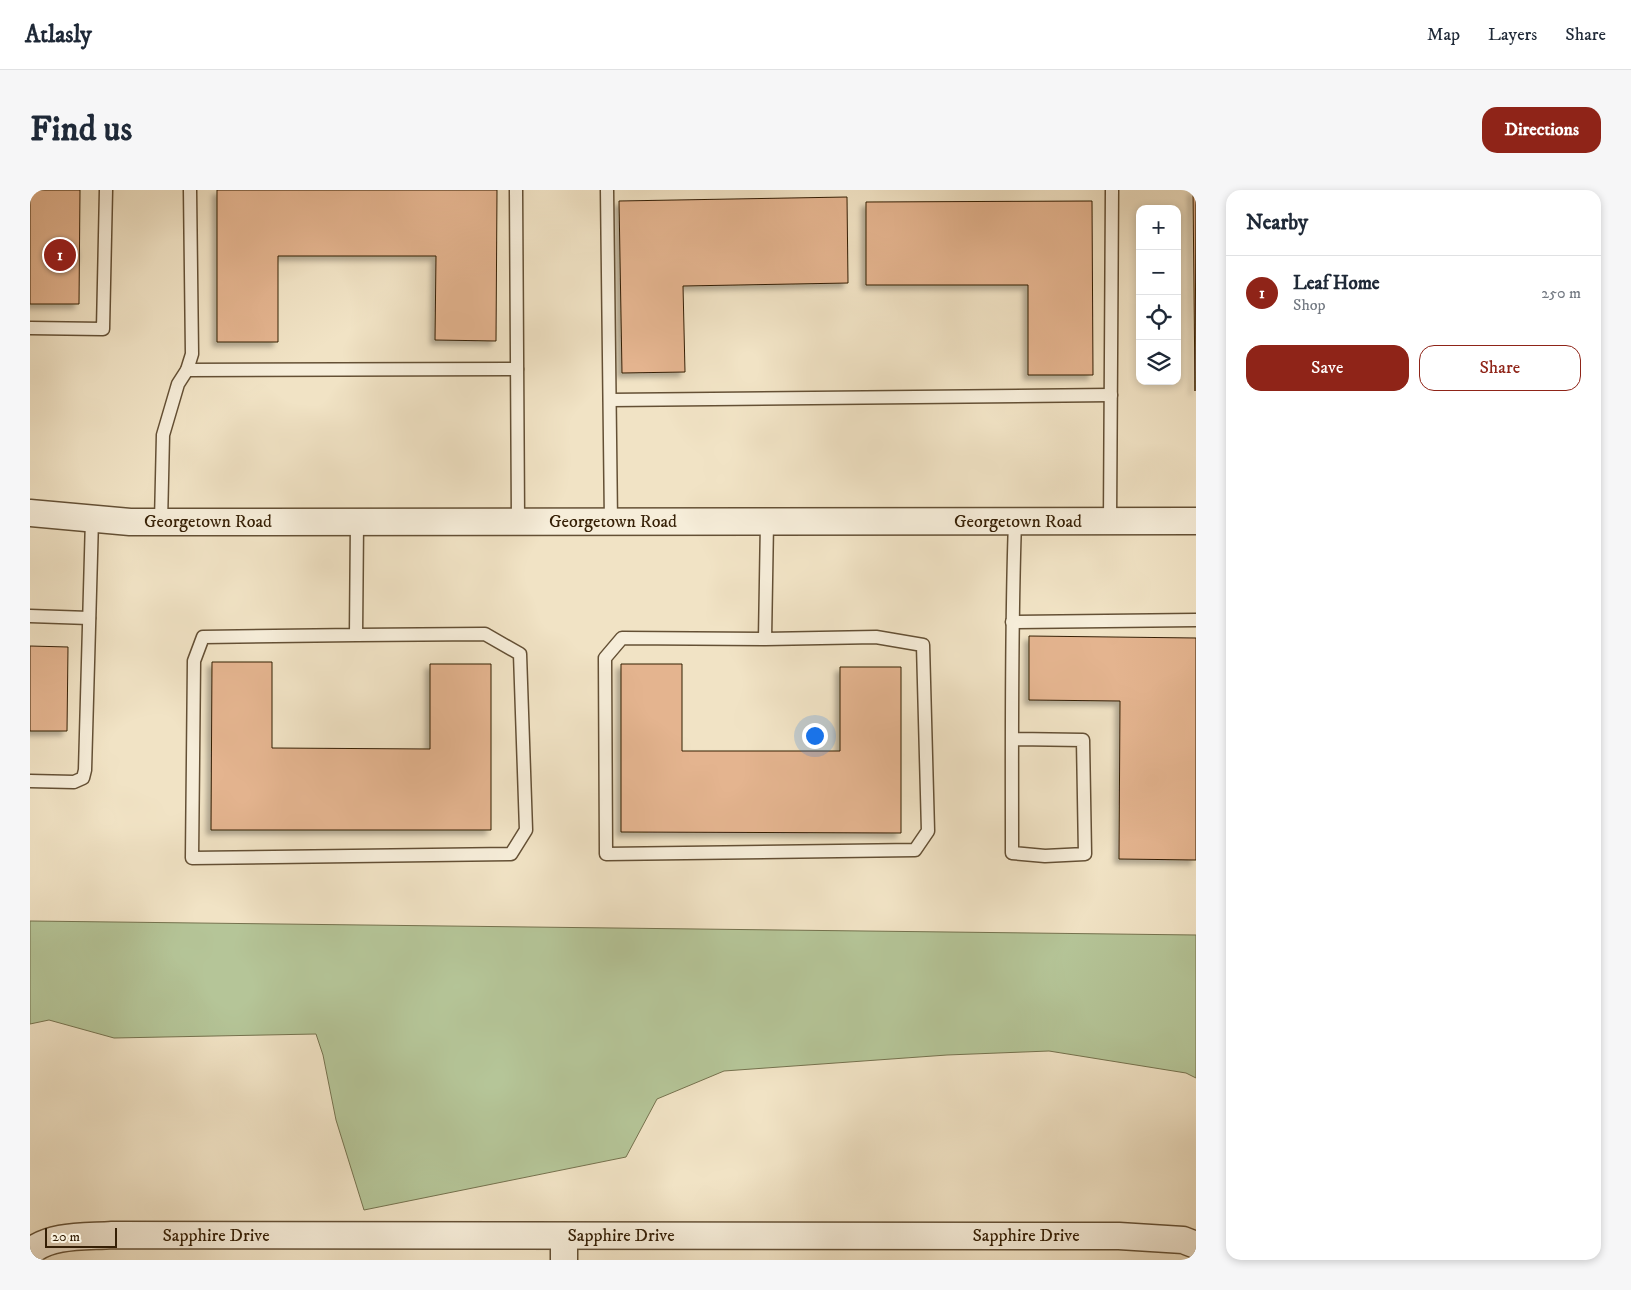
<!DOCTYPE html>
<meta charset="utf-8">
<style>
:root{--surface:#fff;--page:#f6f6f7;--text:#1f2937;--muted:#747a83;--line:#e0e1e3;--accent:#8f2418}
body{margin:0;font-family:"IM FELL DW Pica",serif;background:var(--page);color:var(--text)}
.controls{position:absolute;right:15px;top:15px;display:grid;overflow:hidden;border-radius:10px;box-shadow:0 2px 8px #0003}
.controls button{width:45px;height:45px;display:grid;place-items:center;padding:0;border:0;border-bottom:1px solid var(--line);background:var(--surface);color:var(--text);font:25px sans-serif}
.scale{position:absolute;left:15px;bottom:12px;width:72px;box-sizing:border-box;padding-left:5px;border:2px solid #351f05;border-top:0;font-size:14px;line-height:18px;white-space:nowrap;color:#351f05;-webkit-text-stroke:4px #f6edd9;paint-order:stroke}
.you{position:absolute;left:784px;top:545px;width:18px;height:18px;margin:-12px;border:4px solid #fff;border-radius:50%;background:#1a73e8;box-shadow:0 0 0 8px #1a73e833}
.badge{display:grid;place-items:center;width:32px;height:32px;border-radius:50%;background:var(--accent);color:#fff;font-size:16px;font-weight:700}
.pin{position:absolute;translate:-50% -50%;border:2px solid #fff;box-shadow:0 1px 5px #0006}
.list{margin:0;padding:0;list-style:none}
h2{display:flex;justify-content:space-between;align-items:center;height:65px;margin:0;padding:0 20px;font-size:21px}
h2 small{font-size:16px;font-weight:400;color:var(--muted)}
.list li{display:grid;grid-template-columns:32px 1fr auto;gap:15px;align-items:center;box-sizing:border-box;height:75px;padding:0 20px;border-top:1px solid var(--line)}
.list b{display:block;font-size:19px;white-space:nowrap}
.list p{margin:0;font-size:16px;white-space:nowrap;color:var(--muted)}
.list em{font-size:16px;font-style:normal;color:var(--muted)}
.actions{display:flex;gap:10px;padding:15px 20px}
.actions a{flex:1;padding:11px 0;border:1px solid var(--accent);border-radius:15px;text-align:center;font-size:18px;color:var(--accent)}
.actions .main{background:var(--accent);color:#fff}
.icon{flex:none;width:28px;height:28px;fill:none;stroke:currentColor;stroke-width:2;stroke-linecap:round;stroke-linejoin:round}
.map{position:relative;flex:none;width:1166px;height:1070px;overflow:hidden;border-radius:15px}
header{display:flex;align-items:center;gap:30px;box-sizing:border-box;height:70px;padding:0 25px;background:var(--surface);border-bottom:1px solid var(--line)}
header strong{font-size:24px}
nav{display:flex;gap:28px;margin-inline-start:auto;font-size:18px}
.intro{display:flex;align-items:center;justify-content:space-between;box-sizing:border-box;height:120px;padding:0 30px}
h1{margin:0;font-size:35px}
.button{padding:12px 22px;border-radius:15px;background:var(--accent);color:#fff;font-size:18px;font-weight:700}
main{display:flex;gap:30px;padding:0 30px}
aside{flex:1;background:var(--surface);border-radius:15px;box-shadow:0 2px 8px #0003}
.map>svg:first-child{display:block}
.green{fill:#b5c598;stroke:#75724e}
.building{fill:#e4b48f;stroke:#351f05;filter:url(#shadow)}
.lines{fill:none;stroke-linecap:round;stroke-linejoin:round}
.service-casing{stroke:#645035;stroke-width:15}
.minor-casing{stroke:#645035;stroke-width:29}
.service{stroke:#f6edd9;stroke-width:12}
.minor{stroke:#f6edd9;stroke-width:26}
.labels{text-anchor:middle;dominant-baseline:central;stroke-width:4;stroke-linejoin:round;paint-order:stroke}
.street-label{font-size:18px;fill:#351f05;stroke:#f6edd9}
</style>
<header>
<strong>Atlasly</strong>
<nav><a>Map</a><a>Layers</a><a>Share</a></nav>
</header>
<div class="intro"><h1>Find us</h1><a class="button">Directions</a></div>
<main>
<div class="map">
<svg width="1166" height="1070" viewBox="0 0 1166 1070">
<defs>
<filter id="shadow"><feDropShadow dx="-4.5" dy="4.5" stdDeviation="2.5" flood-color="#0004"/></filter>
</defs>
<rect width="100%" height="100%" fill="#f1e3c5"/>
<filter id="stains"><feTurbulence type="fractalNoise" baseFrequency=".004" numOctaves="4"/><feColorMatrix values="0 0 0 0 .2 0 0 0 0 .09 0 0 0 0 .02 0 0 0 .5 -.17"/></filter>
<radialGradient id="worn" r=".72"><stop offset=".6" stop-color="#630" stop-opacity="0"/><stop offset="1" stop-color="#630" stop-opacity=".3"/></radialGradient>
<!-- green -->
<polygon class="green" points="0,731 1166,745 1166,888 1156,883 1019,861 917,865 694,881 627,909 596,967 334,1020 306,930 293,865 286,844 84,848 19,830 0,834"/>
<!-- building -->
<g class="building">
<polygon points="0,0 50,0 49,114 0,114"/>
<polygon points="187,0 467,0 466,151 405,150 406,66 248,66 248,152 187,152"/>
<polygon points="1163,0 1166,0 1165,201"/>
<polygon points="817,7 818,93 653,96 655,182 592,183 589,11"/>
<polygon points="1062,11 1063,185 998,185 998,95 836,95 836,12"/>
<polygon points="999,446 1166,448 1166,670 1089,669 1090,511 999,510"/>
<polygon points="0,456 38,457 37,541 0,541"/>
<polygon points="182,472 242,472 242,558 400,559 400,474 461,474 461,640 181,640"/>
<polygon points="591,474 652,474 652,561 810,561 810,477 871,477 871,643 591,642"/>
</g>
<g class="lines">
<defs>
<g id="service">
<polyline points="486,0 488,331"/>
<polyline points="577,0 581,332"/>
<polyline points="0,138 73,139 76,0"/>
<polyline points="157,180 487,179"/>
<polyline points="580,210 1081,205"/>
<polyline points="131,332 133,245 148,194 157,180 162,164 160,0"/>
<polyline points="1080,332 1082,0"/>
<polyline points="0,426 59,428"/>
<polyline points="982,432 1166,430"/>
<polyline points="326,445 455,444 490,464 496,640 481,664 162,668 164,471 173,447 326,445 327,332"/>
<polyline points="735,449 846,447 893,455 898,641 885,660 576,664 575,468 592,448 735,449 737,332"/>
<path d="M 982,549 L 1053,550 L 1055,664 L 1015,666 L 982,663 C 982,552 981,442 985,332"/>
<polyline points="0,591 44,592 53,588 55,580 62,329"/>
</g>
<g id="minor">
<polyline points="0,323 100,332 159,332 1166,331"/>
<path d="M 0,1062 C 21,1044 56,1047 82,1045 L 1089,1046 L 1153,1050 L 1166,1055"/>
<polyline points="534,1070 534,1046"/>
</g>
</defs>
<!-- service casing -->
<use href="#service" class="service-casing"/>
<!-- minor casing -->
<use href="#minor" class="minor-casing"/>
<!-- service -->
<use href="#service" class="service"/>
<!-- minor -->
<use href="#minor" class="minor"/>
</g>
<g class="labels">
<!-- street labels -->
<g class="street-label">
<text x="178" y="332">Georgetown Road</text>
<text x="583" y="332">Georgetown Road</text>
<text x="988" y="332">Georgetown Road</text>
<text x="186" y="1046">Sapphire Drive</text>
<text x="591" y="1046">Sapphire Drive</text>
<text x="996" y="1046">Sapphire Drive</text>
</g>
</g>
<rect width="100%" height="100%" filter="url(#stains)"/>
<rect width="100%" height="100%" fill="url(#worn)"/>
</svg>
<div class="controls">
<button>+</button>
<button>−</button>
<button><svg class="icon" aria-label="locate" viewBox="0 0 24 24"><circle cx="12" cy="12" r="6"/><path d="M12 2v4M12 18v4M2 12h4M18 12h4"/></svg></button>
<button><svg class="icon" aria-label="layers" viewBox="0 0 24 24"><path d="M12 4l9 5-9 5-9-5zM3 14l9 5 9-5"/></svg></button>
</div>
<div class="scale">20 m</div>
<div class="you"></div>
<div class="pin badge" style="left:30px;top:65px">1</div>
</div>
<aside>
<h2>Nearby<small></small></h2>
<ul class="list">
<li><span class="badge">1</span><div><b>Leaf Home</b><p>Shop</p></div><em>250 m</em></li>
</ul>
<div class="actions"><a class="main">Save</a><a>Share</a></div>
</aside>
</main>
